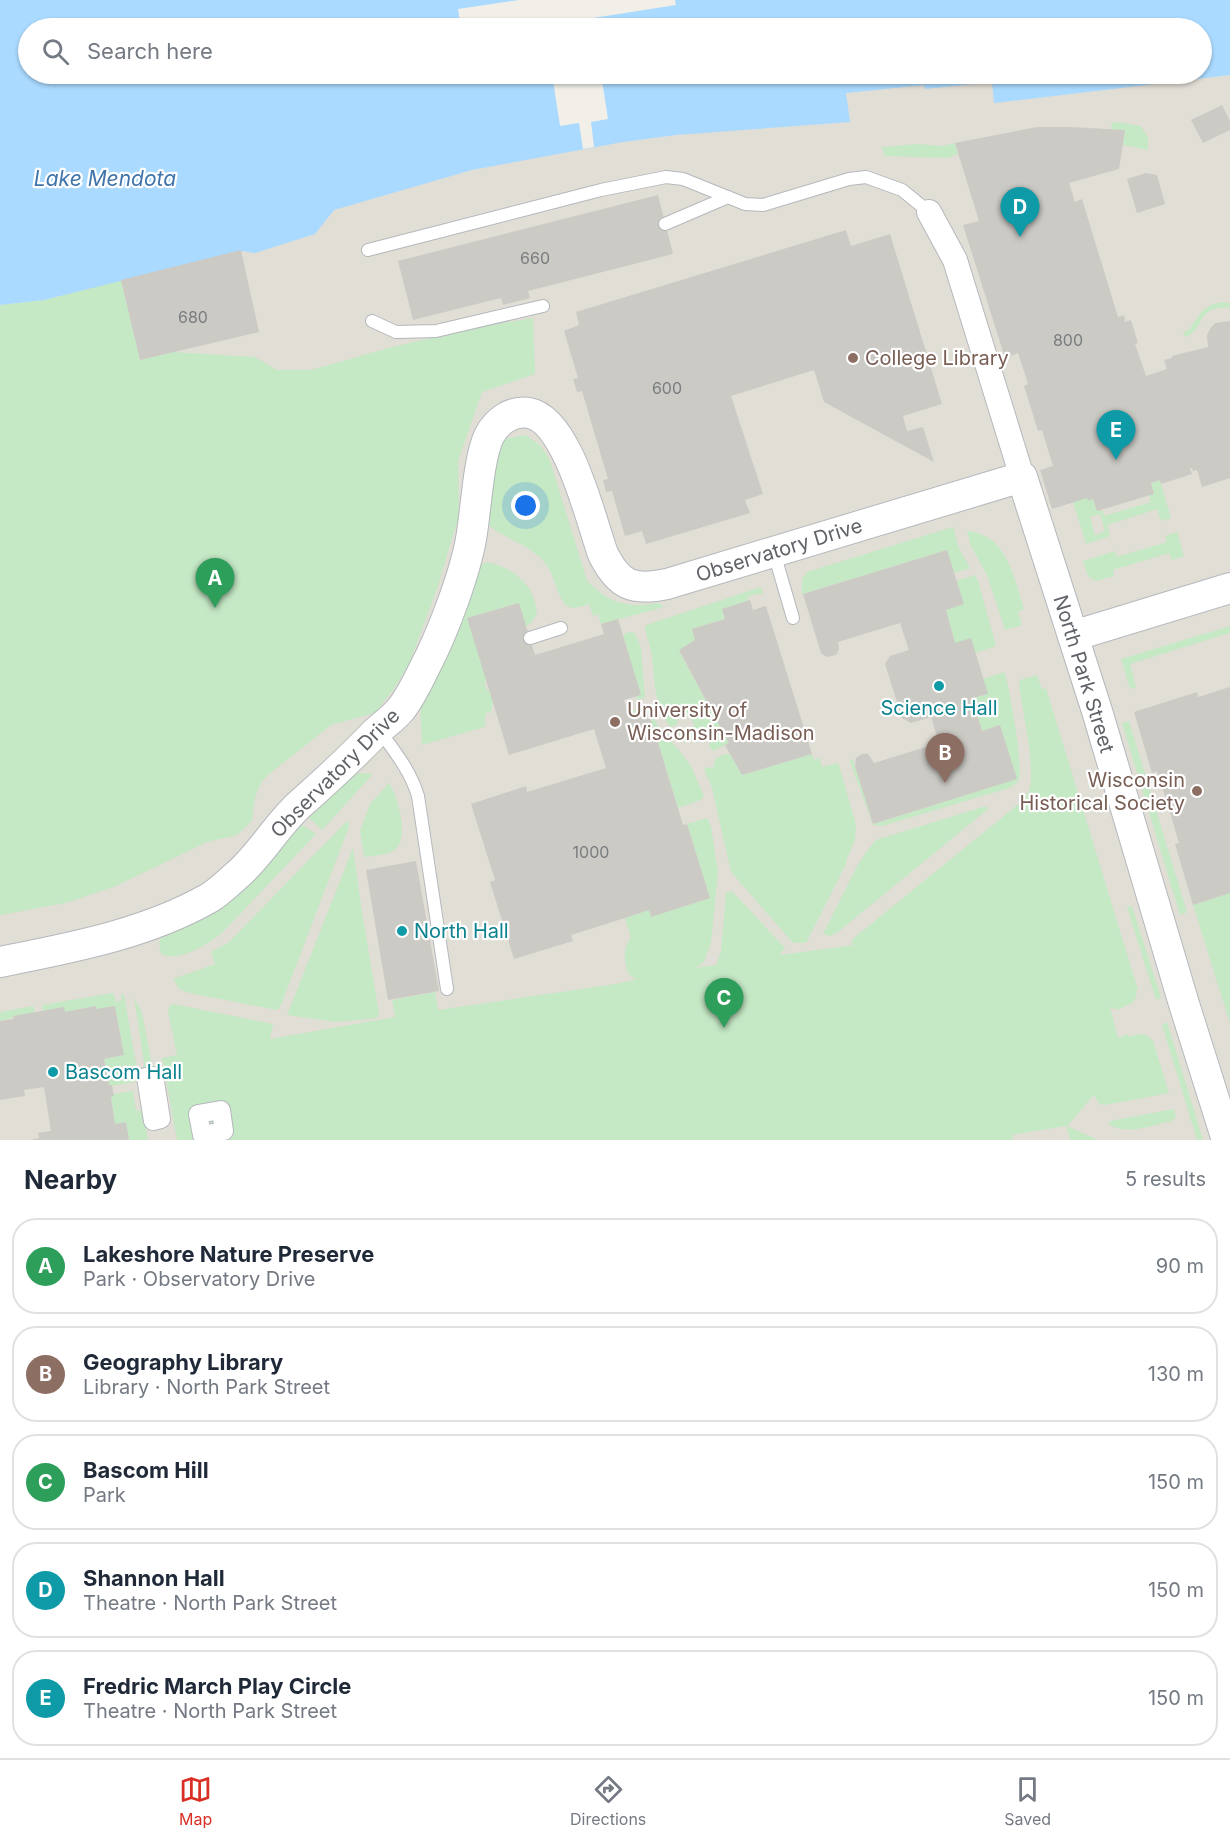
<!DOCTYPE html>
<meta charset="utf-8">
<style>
:root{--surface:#fff;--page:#f2f2f3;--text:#1f2937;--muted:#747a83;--line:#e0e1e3;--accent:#d93025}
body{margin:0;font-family:Inter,sans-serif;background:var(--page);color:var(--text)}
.you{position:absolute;left:526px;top:506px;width:21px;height:21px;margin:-15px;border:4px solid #fff;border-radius:50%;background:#1a73e8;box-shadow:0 0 0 9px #1a73e833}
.badge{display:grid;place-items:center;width:39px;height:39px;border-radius:50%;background:var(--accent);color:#fff;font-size:20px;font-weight:700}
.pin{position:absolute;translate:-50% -50px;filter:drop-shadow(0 2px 3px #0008)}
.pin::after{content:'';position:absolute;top:32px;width:21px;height:18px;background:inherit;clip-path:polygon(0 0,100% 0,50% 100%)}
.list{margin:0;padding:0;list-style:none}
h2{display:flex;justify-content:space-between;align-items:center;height:78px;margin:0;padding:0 24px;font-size:26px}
h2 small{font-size:20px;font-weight:400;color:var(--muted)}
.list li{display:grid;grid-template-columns:39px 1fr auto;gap:18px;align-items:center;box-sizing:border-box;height:96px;margin:0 12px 12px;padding:0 12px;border:2px solid var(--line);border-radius:24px}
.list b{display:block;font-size:22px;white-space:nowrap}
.list p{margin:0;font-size:20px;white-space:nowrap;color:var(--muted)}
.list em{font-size:20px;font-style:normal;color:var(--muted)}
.icon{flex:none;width:33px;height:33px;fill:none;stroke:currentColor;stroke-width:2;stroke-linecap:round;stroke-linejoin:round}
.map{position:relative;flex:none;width:1230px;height:1140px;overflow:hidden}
.search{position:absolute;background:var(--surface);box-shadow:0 2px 4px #0004;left:18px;right:18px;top:18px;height:66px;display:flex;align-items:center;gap:15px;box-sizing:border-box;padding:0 21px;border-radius:33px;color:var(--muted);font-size:22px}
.sheet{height:618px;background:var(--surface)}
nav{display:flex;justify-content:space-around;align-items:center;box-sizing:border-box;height:84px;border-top:2px solid var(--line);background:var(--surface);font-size:16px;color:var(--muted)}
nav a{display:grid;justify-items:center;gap:3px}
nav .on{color:var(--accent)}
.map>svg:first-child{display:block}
.education{fill:#e1ded6}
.green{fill:#c5e8c5;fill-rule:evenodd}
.water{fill:#aadaff;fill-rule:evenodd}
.pier{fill:#f1efe8}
.building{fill:#cccac5}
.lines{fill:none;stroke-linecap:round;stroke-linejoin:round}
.service-casing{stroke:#b5b8bc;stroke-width:14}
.pedestrian-casing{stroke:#b5b8bc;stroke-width:20}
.minor-casing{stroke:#b5b8bc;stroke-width:26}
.tertiary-casing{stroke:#b5b8bc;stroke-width:32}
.service{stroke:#fff;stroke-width:12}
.pedestrian{stroke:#fff;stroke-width:18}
.minor{stroke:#fff;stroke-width:24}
.tertiary{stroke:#fff;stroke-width:30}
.education-dot{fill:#8d6e63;stroke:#fff;stroke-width:2}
.culture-dot{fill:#0f9aa8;stroke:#fff;stroke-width:2}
.labels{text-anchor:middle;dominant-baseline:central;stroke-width:4.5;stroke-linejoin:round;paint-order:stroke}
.number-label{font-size:16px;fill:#7a7d7f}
.education-label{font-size:20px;fill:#785e54;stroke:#fff;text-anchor:start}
.street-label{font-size:20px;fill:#5f6368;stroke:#fff}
.culture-label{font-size:20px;fill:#0d838f;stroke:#fff;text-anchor:start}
.water-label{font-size:21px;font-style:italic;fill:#4174aa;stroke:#fff}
</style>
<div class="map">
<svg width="1230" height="1140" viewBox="0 0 1230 1140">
<rect width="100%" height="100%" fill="#f1efe8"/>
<!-- education -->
<polygon class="education" points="1230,0 1230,1140 0,1140 0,305 44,300 121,280 235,74 1202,74 1202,28"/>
<!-- green -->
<g class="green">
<polygon points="1117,122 1141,126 1148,138 1148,150 1122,145 1125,130 1111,129 1112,123"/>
<polygon points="955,143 958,154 948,158 884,156 882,147 918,144 943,146"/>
<path d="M 121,280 L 140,360 L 172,352 L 255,357 L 277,370 L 311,370 L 392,347 L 474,328 L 533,318 L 535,374 L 482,392 L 458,461 L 459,515 L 437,589 L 409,664 L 393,690 L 375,713 L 331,725 L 268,775 C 254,789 254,802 252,821 L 237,835 L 207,842 L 116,886 L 66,903 L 0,915 L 0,305 L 44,300 Z"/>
<path d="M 1221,302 L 1230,303 L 1230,308 C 1196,304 1205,331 1185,337 L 1183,333 C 1199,326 1193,308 1221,302 Z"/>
<path d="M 525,435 C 538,442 544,448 550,461 L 587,580 C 608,604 629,608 659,603 L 664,607 L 601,624 L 598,614 L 593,616 L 589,604 C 582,606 573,611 566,605 C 557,596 554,574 545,563 C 530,544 503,539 486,523 L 499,446 L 505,439 Z"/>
<path d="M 1160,480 L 1171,518 L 1161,521 L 1157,509 L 1107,525 L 1110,536 L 1086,544 L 1073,502 L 1087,498 L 1088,501 L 1093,499 L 1097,511 L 1102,510 L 1104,516 L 1151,502 L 1149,495 L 1154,494 L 1151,483 ZM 1100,514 L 1105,531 L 1095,535 L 1090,517 Z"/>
<polygon points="953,527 959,548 970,568 954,573 947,550 802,594 802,579 807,572"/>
<path d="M 967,531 C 1007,534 1014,578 1024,609 L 1018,612 L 1022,625 L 1005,630 L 987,575 L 971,546 Z"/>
<polygon points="1177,532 1184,556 1172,560 1169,553 1113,570 1114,576 1096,581 1088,576 1083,561 1115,551 1117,557 1167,542 1165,536"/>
<path d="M 487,562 C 515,568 535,586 537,614 L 531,623 L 526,626 L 518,603 L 467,618 L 488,680 L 484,682 L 487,691 L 489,690 L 493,702 L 491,713 L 487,712 L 484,721 L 486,723 L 484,727 L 422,745 L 420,704 L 476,567 Z"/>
<polygon points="975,575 978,580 996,646 975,653 955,643 946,610 956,581"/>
<path d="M 761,587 L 763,594 L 756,594 L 748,597 L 747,601 L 722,609 L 725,619 L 692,629 L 695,640 L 679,651 L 729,743 L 713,751 L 710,748 L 708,736 L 703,732 L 693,739 L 685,742 L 677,732 L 679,730 L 683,733 L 695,725 L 687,715 L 677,720 L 678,724 L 670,727 C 654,703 655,684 652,657 C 651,648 647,638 645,629 L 646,625 Z"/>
<polygon points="1230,626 1230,633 1130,664 1136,687 1130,689 1121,659"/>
<polygon points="628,632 635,633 641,648 645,697 638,701 636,697 640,695 623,635"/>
<path d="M 1004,672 C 1010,687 1023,765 1019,779 C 1017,784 1013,786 1009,788 L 882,826 L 873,825 L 850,762 L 852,758 L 874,824 L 1016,779 L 1000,725 L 982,731 L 972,698 L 987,694 L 983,679 Z"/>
<path d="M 1037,675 L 1042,689 L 1046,688 L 1138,990 L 1136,991 C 1138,1005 1126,1004 1118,1010 L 1110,1007 L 1118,1038 L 1128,1034 L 1129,1037 C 1141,1033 1145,1033 1153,1041 L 1169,1093 L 1105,1105 L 1099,1104 L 1094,1095 L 1067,1126 L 1098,1140 L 1071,1140 L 1066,1126 L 1012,1135 L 1013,1140 L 177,1140 L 162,1058 L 177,1055 L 168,1012 L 169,1007 L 173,1004 L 273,1024 L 270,1039 L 395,1017 L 392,1000 L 435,992 L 438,1010 L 616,984 L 636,979 L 628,974 C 624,959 622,950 631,938 L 625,918 L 649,910 L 651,917 L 710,898 L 687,824 L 707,818 L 711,826 L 718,872 L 711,943 L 704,962 L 696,968 L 716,965 L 721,952 L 726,893 L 732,891 L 785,948 L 780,955 L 854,945 L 851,942 L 855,937 L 1020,803 C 1024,798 1029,794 1030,787 C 1035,765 1022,708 1019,684 L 1020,680 Z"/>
<polygon points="648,707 660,730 679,750 691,766 704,796 701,800 678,808 649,713 630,718 629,714 632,711"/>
<polygon points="1129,721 1187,912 1180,915 1122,723"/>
<polygon points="725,754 730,754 742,775 812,754 814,760 820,758 822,767 837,763 839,765 856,825 855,840 846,861 846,864 806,943 793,943 731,872 712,788 704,769 708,767 713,768 715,759"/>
<polygon points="361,773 373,774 322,830 307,816 352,775"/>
<path d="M 389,783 C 398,795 409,838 396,849 C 388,855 374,856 364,857 L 360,831 L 370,804 Z"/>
<polygon points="986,806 988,809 838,932 830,936 823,934 856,868 867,851 876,840"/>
<polygon points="348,820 349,827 281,1005 277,1010 189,993 179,989 173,979 215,964 211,952 229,942"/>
<path d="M 301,824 L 316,834 L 222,933 C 208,944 179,963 161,954 L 159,943 L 161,938 L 208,915 L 229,902 Z"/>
<polygon points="353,848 363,918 379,1013 377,1018 336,1022 287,1015"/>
<polygon points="1230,893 1230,1023 1193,905"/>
<polygon points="1132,906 1161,998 1156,1000 1127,907"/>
<polygon points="113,993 116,1002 122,1000 121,994 124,994 139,1081 112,1086 109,1085 104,1059 124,1055 115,1006 96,1009 95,1006 65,1012 43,1011 42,1005"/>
<polygon points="134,997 142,1013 154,1076 146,1077"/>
<polygon points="33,1006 35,1012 0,1021 0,1012"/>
<polygon points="1167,1022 1203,1140 1197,1140 1162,1025"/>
<polygon points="133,1091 136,1111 143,1110 148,1140 129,1140 126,1123 115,1124 111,1097 113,1094"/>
<path d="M 1174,1109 L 1176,1117 L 1170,1123 L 1169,1121 C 1150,1127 1126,1135 1108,1124 L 1110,1121 Z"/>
</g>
<!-- water -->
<path class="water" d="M 0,0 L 1230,0 L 1230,75 L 994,103 L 992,82 L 925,89 L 924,85 L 846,93 L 850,122 L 676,135 L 623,142 L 472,170 L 334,210 L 315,234 L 255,253 L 241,251 L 44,300 L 0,305 ZM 28,28 L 1202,28 L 1202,74 L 28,74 Z"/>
<!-- pier -->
<g class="pier">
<polygon points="519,0 675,0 676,5 593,18 594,28 545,28 544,26 529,28 461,28 458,9"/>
<polygon points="552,74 601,74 608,119 591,122 594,147 583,149 579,123 560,126"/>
</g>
<!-- building -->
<g class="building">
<polygon points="1222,105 1230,121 1230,130 1203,143 1191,120"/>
<polygon points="1037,127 1071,127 1125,130 1119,169 1069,183 1075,202 1082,199 1118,317 1124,315 1125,322 1131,320 1138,343 1135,344 1146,376 1167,369 1164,360 1172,358 1172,356 1208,347 1207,335 1210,329 1215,323 1230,321 1230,478 1202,487 1197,470 1193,471 1192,468 1190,468 1192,474 1161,484 1160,480 1151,483 1154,494 1097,511 1093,499 1088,501 1087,498 1052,509 1040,470 1053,466 1042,430 1038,431 1024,386 1028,384 1018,353 1005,358 963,225 979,221 955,143"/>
<polygon points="1146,173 1157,175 1165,204 1137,213 1127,179"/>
<polygon points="658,195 673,254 528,291 530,298 503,305 501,298 413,320 398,261"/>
<polygon points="846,230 851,246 890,234 942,404 903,416 907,431 923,427 934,462 824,402 814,370 731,396 763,494 745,500 750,513 646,544 642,531 625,536 612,491 606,492 603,480 608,479 582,391 577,392 573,379 578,378 564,331 579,325 576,312"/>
<polygon points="241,250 259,332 140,360 121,280"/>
<polygon points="947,550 964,604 946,610 955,643 971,638 988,694 972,698 982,731 1000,725 1017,779 873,824 855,766 856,758 862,754 868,754 874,763 939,743 931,717 911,723 902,718 885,664 890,656 909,650 900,623 838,642 839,649 836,655 827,657 821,653 803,594"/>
<polygon points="750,600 753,610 766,606 812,754 742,775 725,745 729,743 679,650 695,640 692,629 725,619 722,609"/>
<polygon points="519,603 535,655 604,634 601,624 618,619 641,695 624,700 630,718 649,713 683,825 687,824 710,898 651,917 649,910 625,918 571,935 573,941 514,959 490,882 495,880 471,804 526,786 527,792 606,768 594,729 509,755 467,618"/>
<polygon points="1230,687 1230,893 1193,905 1175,844 1179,843 1169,809 1157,771 1152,773 1134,712 1197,692 1198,697"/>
<polygon points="416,861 439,991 388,1000 366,870"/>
<polygon points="96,1006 96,1009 115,1006 124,1055 104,1059 109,1085 112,1085 113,1091 114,1096 111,1097 115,1124 126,1122 129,1140 31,1140 39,1138 38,1133 51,1131 44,1087 24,1090 25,1096 0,1100 0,1021 14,1019 13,1016 64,1007 65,1012"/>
</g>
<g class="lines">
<defs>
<g id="service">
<polyline points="665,224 728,197"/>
<polyline points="368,250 601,190 666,177 683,179 745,204 763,205 849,179 866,177 902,190 929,212"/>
<polyline points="372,321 396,332 436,331 543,306"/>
<polyline points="774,553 793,618"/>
<polyline points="530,638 561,628"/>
<path d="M 379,730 C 395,752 410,770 418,796 L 447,989"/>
</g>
<g id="pedestrian">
<polygon points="154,1076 161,1119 153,1121 146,1077"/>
<polygon points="221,1110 224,1131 202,1135 198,1114"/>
</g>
<polyline id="minor" points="929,212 955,260 1022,477"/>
<g id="tertiary">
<polyline points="1073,636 1230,588"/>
<path d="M 0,962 C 70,948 146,934 209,898 C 219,892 228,883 236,876 C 260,856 276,826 299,805 C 325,782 351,758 375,733 C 383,725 394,718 401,709 C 413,694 421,674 430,657 C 445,626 465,573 471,539 C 476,511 478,460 489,436 C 497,421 512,410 529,413 C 568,420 591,521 603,554 C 619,586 633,591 667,584 L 1022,477 L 1097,711 L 1184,1004 L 1227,1140"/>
</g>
</defs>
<!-- service casing -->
<use href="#service" class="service-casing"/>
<!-- pedestrian casing -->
<use href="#pedestrian" class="pedestrian-casing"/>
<!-- minor casing -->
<use href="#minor" class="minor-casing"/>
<!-- tertiary casing -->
<use href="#tertiary" class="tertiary-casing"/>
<!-- service -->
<use href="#service" class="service"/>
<!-- pedestrian -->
<use href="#pedestrian" class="pedestrian"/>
<!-- minor -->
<use href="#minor" class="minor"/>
<!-- tertiary -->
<use href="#tertiary" class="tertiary"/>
</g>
<!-- markers -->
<g class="education-dot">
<circle cx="853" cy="358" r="6"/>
<circle cx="615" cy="722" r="6"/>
<circle cx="1197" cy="791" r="6"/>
</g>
<g class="culture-dot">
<circle cx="939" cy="686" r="6"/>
<circle cx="402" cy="931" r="6"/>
<circle cx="53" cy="1072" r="6"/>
</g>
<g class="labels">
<!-- number labels -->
<g class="number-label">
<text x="535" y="258">660</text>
<text x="193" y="317">680</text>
<text x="1068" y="340">800</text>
<text x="667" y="388">600</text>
<text x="591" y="852">1000</text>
</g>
<!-- education labels -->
<g class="education-label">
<text x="865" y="358">College Library</text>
<text x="627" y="710">University of<tspan x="627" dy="23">Wisconsin-Madison</tspan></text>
<text x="1185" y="780" text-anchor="end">Wisconsin<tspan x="1185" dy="23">Historical Society</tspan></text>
</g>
<!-- street labels -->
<g class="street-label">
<text transform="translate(779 550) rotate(-17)">Observatory Drive</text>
<text transform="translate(1084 674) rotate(73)">North Park Street</text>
<text transform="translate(335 773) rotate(-45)">Observatory Drive</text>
</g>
<!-- culture labels -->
<g class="culture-label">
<text x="939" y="708" text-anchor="middle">Science Hall</text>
<text x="414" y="931">North Hall</text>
<text x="65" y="1072">Bascom Hall</text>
</g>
<!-- water labels -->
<g class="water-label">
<text x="105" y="178">Lake Mendota</text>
</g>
</g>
</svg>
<div class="you"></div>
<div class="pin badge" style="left:215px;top:608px;background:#2e9e5b">A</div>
<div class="pin badge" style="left:945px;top:783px;background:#8d6e63">B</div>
<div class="pin badge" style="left:724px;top:1028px;background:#2e9e5b">C</div>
<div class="pin badge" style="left:1020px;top:237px;background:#0f9aa8">D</div>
<div class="pin badge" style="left:1116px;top:460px;background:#0f9aa8">E</div>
<div class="search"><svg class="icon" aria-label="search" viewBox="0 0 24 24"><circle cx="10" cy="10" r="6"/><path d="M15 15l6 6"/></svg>Search here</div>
</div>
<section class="sheet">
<h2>Nearby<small>5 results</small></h2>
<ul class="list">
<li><span class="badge" style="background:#2e9e5b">A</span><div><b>Lakeshore Nature Preserve</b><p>Park · Observatory Drive</p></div><em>90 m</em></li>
<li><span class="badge" style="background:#8d6e63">B</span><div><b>Geography Library</b><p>Library · North Park Street</p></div><em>130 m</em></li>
<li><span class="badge" style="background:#2e9e5b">C</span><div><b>Bascom Hill</b><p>Park</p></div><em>150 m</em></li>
<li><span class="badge" style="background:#0f9aa8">D</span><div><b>Shannon Hall</b><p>Theatre · North Park Street</p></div><em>150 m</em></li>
<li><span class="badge" style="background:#0f9aa8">E</span><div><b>Fredric March Play Circle</b><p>Theatre · North Park Street</p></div><em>150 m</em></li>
</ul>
</section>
<nav>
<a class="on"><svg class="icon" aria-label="map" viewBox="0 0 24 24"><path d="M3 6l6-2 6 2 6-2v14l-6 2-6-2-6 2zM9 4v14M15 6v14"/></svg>Map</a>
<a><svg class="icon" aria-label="directions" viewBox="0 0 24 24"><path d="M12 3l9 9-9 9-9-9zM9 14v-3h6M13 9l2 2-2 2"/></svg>Directions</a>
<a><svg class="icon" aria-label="saved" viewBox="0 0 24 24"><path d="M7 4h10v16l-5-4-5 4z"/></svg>Saved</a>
</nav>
